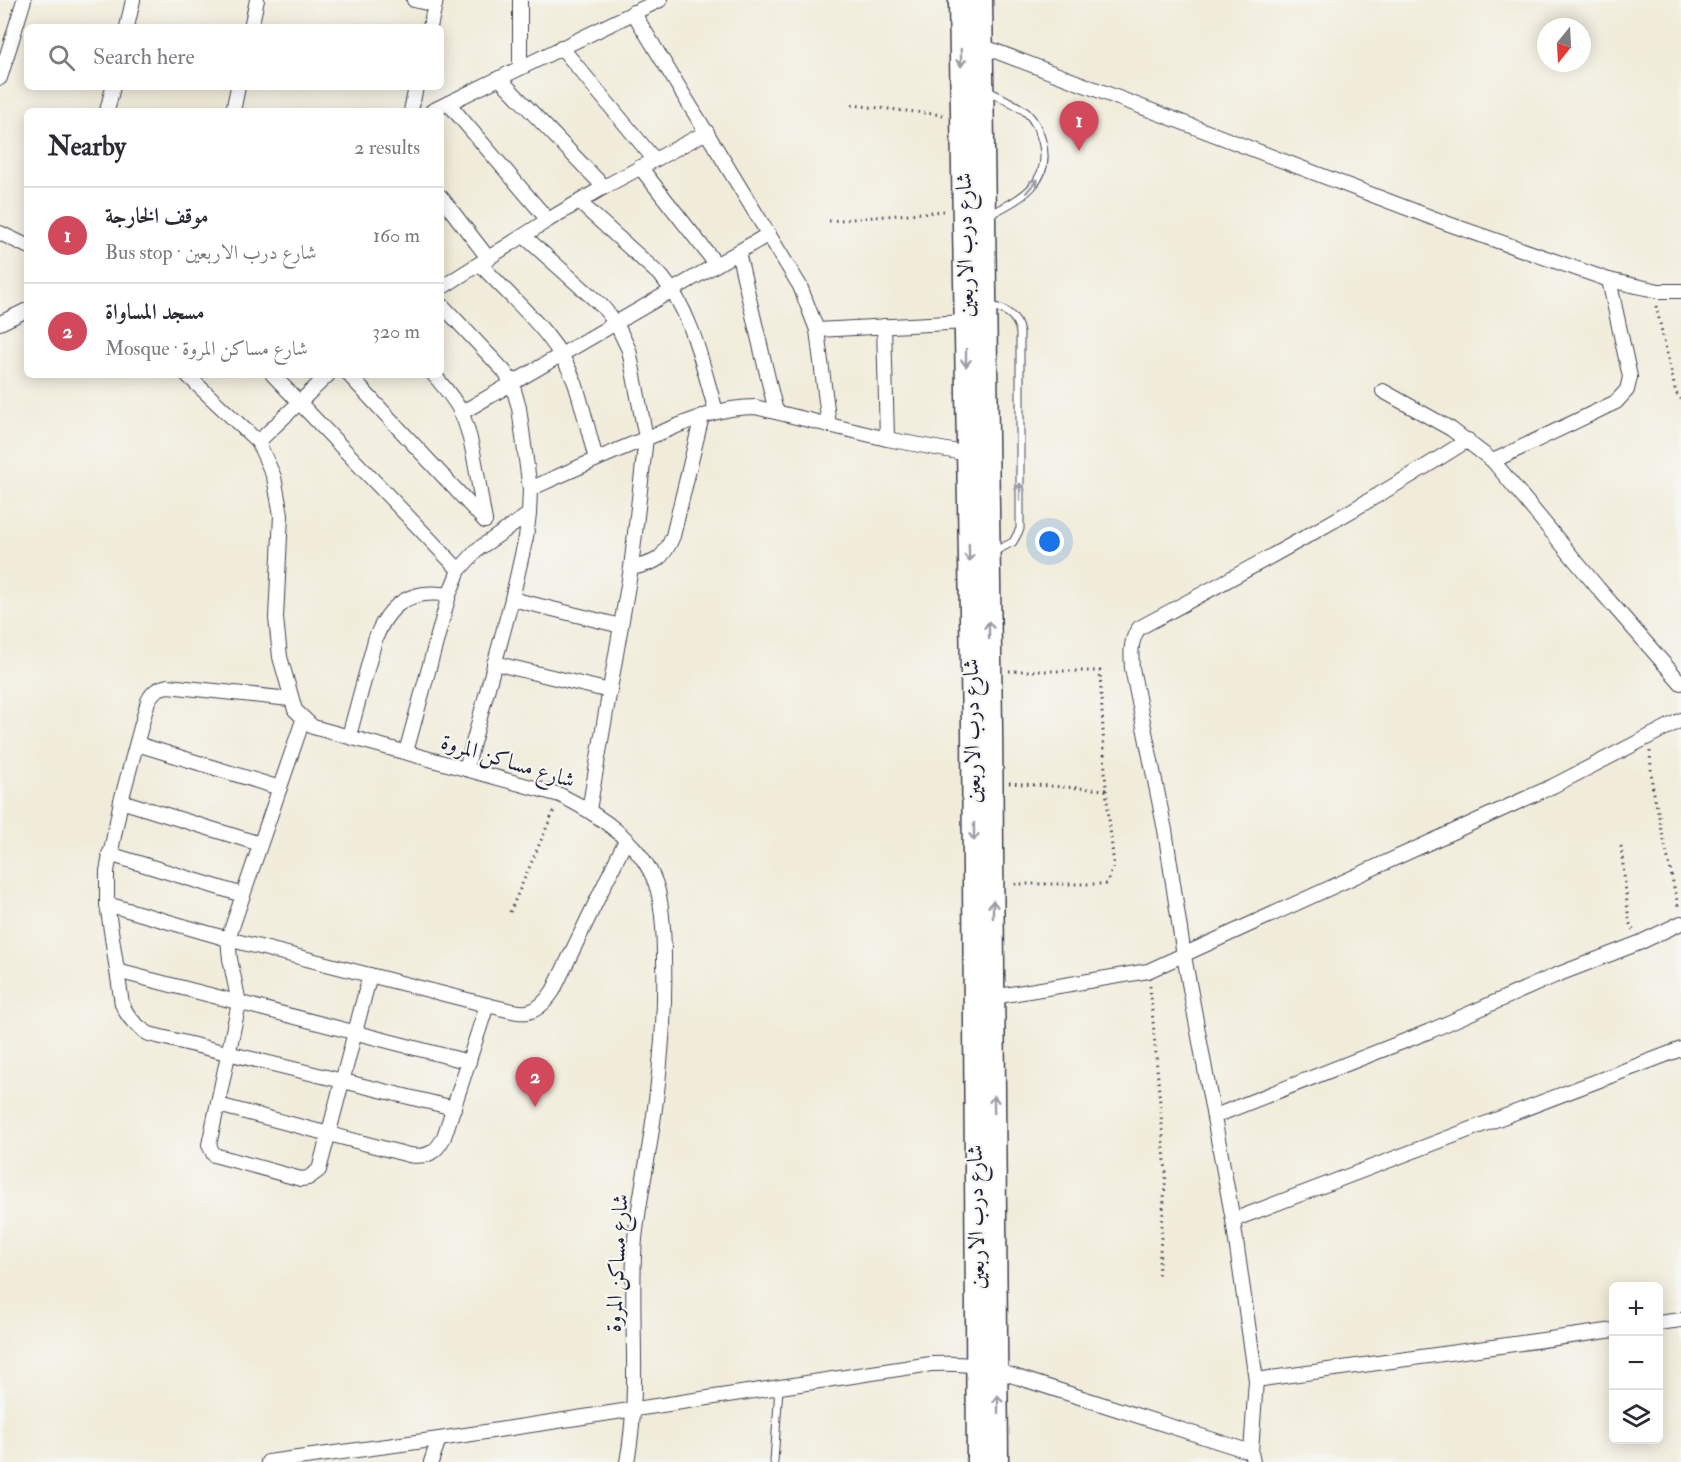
<!DOCTYPE html>
<meta charset="utf-8">
<style>
:root{--surface:#fff;--page:#f7f7f7;--text:#2b2b33;--muted:#7c7c81;--line:#e1e1e2;--accent:#d1495b}
body{margin:0;font-family:"IM FELL Double Pica",Amiri,serif;background:var(--page);color:var(--text)}
.controls{position:absolute;right:18px;bottom:18px;display:grid;overflow:hidden;border-radius:9px;box-shadow:0 3px 15px #0003}
.controls button{width:54px;height:54px;display:grid;place-items:center;padding:0;border:0;border-bottom:2px solid var(--line);background:var(--surface);color:var(--text);font:30px sans-serif}
.compass{position:absolute;left:1537px;top:18px;width:54px;height:54px;border-radius:50%;background:var(--surface);box-shadow:0 3px 15px #0003;rotate:198deg}
.you{position:absolute;left:1050px;top:542px;width:21px;height:21px;margin:-15px;border:4px solid #fff;border-radius:50%;background:#1a73e8;box-shadow:0 0 0 9px #1a73e833}
.badge{display:grid;place-items:center;width:39px;height:39px;border-radius:50%;background:var(--accent);color:#fff;font-size:20px;font-weight:700}
.pin{position:absolute;translate:-50% -50px;filter:drop-shadow(0 2px 3px #0008)}
.pin::after{content:'';position:absolute;top:32px;width:21px;height:18px;background:inherit;clip-path:polygon(0 0,100% 0,50% 100%)}
.list{margin:0;padding:0;list-style:none}
h2{display:flex;justify-content:space-between;align-items:center;height:78px;margin:0;padding:0 24px;font-size:26px}
h2 small{font-size:20px;font-weight:400;color:var(--muted)}
.list li{display:grid;grid-template-columns:39px 1fr auto;gap:18px;align-items:center;box-sizing:border-box;height:96px;padding:0 24px;border-top:2px solid var(--line)}
.list b{display:block;font-size:22px;white-space:nowrap}
.list p{margin:0;font-size:20px;white-space:nowrap;color:var(--muted)}
.list em{font-size:20px;font-style:normal;color:var(--muted)}
.icon{flex:none;width:33px;height:33px;fill:none;stroke:currentColor;stroke-width:2;stroke-linecap:round;stroke-linejoin:round}
.map{position:relative;flex:none;width:1681px;height:1462px;overflow:hidden}
.search{position:absolute;background:var(--surface);box-shadow:0 3px 15px #0003;left:24px;top:24px;width:420px;height:66px;display:flex;align-items:center;gap:15px;box-sizing:border-box;padding:0 21px;border-radius:9px;color:var(--muted);font-size:22px}
.panel{position:absolute;background:var(--surface);box-shadow:0 3px 15px #0003;left:24px;top:108px;width:420px;height:270px;border-radius:9px}
.map>svg:first-child{display:block}
.lines{fill:none;stroke-linecap:round;stroke-linejoin:round}
.service-casing{stroke:#414053;stroke-width:9}
.minor-casing{stroke:#414053;stroke-width:16}
.trunk-casing{stroke:#414053;stroke-width:25}
.path{stroke:#414053;stroke-width:3;stroke-dasharray:1.5 4.5;stroke-linecap:butt}
.service{stroke:#fff;stroke-width:7}
.minor{stroke:#fff;stroke-width:14}
.trunk{stroke:#fff;stroke-width:22}
.oneway{stroke:#9c9ca7}
.labels{text-anchor:middle;dominant-baseline:central;stroke-width:4.5;stroke-linejoin:round;paint-order:stroke}
.street-label{font-size:22px;fill:#22223b;stroke:#f6f6f2}
</style>
<div class="map">
<svg width="1681" height="1462" viewBox="0 0 1681 1462">
<rect width="100%" height="100%" fill="#f6f6f2"/>
<filter id="ink" filterUnits="userSpaceOnUse"><feTurbulence type="fractalNoise" baseFrequency=".0167" numOctaves="2"/><feDisplacementMap in="SourceGraphic" scale="12" xChannelSelector="R" yChannelSelector="G"/><feConvolveMatrix kernelMatrix="1 2 1 2 8 2 1 2 1" color-interpolation-filters="sRGB"/></filter>
<filter id="wash" filterUnits="userSpaceOnUse"><feTurbulence type="fractalNoise" baseFrequency=".008" numOctaves="4" result="noise"/><feDisplacementMap in="SourceGraphic" scale="24" xChannelSelector="R" yChannelSelector="G"/><feGaussianBlur stdDeviation="1.35" result="paint"/><feColorMatrix in="noise" values="0 0 0 0 0 0 0 0 0 0 0 0 0 0 0 0 0 1.4 0 .05"/><feComposite in="paint" operator="in"/></filter>
<g filter="url(#wash)">
<rect width="100%" height="100%" fill="#f1ecd9"/>
</g>
<g filter="url(#ink)">
<g class="lines">
<defs>
<g id="service">
<path d="M 986,90 C 1000,97 1015,103 1027,113 C 1035,121 1039,130 1042,141 C 1053,183 1020,199 989,215"/>
<path d="M 988,305 C 1005,309 1017,315 1020,333 L 1020,529 L 1013,542 L 993,552"/>
<polyline points="774,1462 779,1387"/>
</g>
<g id="minor">
<polyline points="414,0 435,5"/>
<polyline points="633,12 800,286 817,330 829,425"/>
<polyline points="127,27 133,0"/>
<polyline points="251,27 257,0"/>
<polyline points="430,27 436,0"/>
<polyline points="982,46 1446,223 1609,280 1659,291 1681,291"/>
<polyline points="561,47 654,159"/>
<polyline points="520,68 520,0"/>
<polyline points="0,78 24,0"/>
<polyline points="499,78 604,187"/>
<polyline points="448,103 548,220"/>
<polyline points="107,111 113,87"/>
<polyline points="233,111 238,87"/>
<polyline points="411,111 416,87"/>
<polyline points="432,111 660,0"/>
<polyline points="640,167 716,264"/>
<polyline points="441,197 489,259"/>
<path d="M 579,202 L 662,277 C 693,314 702,365 716,411"/>
<polyline points="0,233 27,246"/>
<polyline points="524,236 602,306 616,323 629,350 646,438 631,568 589,810"/>
<polyline points="738,252 776,412"/>
<path d="M 480,264 C 513,300 558,336 575,383 C 583,407 589,434 596,459"/>
<polyline points="441,288 548,220 604,187 707,132"/>
<polyline points="441,304 504,371 512,383 519,408 530,489 529,514 526,537 512,599 466,769"/>
<polyline points="0,323 27,310"/>
<polyline points="884,326 887,439"/>
<polyline points="817,330 966,322"/>
<path d="M 187,375 L 258,442 L 274,477 L 281,515 L 276,618 L 280,657 L 295,710 L 313,727 L 560,795 C 600,815 646,845 658,891 C 663,913 664,937 664,959 C 666,1023 659,1086 649,1149 C 644,1179 638,1209 635,1239 C 629,1313 641,1389 627,1462"/>
<polyline points="273,375 459,570"/>
<polyline points="349,375 485,521"/>
<path d="M 434,375 C 444,387 454,398 461,412 C 474,440 479,490 485,521"/>
<polyline points="1383,391 1451,429 1493,461 1598,588 1681,683"/>
<polyline points="461,413 769,234"/>
<polyline points="258,442 328,375"/>
<polyline points="1493,461 1616,402 1627,390 1630,377 1609,280"/>
<path d="M 530,489 C 572,470 614,451 657,434 C 690,421 719,407 755,407 L 887,439 L 974,455"/>
<path d="M 631,568 C 656,563 663,560 673,536 L 702,416"/>
<polyline points="512,599 621,626"/>
<polyline points="494,663 610,691"/>
<path d="M 290,699 L 168,686 C 158,688 153,691 148,701 L 121,801 L 107,871 L 107,904 L 122,1004 C 128,1018 136,1026 149,1034 L 454,1108"/>
<polyline points="303,720 228,939 230,959 239,1003 209,1145 214,1155 301,1179 308,1178 319,1170 370,975"/>
<path d="M 349,736 L 375,640 C 388,604 411,588 449,595"/>
<polyline points="137,744 280,788"/>
<polyline points="406,752 449,595 459,570 478,549 529,514"/>
<polyline points="121,801 260,844"/>
<polyline points="109,854 243,895"/>
<path d="M 107,904 L 228,939 L 487,1005 C 520,1012 532,1022 553,991 L 626,840"/>
<polyline points="117,971 469,1062"/>
<polyline points="993,997 1148,971 1553,786 1681,720"/>
<path d="M 218,1105 L 409,1155 C 427,1158 436,1153 444,1137 L 487,1005"/>
<polyline points="1215,1116 1430,1031 1554,976 1639,943 1681,923"/>
<polyline points="1233,1220 1681,1049"/>
<polyline points="1658,1323 1681,1320"/>
<polyline points="1256,1380 1614,1330"/>
<path d="M 268,1462 L 439,1439 L 931,1364 C 957,1363 972,1364 998,1371 L 1251,1452"/>
<polyline points="431,1462 439,1439"/>
<path d="M 1253,1462 L 1251,1452 L 1256,1380 L 1233,1220 L 1184,956 L 1165,830 L 1132,668 C 1131,654 1130,640 1139,628 C 1251,568 1361,508 1468,440"/>
</g>
<g id="trunk">
<polyline points="960,0 973,727 978,1462"/>
<polyline points="981,0 991,728 997,1462"/>
</g>
</defs>
<!-- service casing -->
<use href="#service" class="service-casing"/>
<!-- minor casing -->
<use href="#minor" class="minor-casing"/>
<!-- trunk casing -->
<use href="#trunk" class="trunk-casing"/>
<!-- path -->
<g class="path">
<polyline points="852,105 943,115"/>
<polyline points="829,221 944,211"/>
<polyline points="1656,306 1676,393 1681,399"/>
<polyline points="1009,671 1100,671 1106,790 1114,866 1106,884 1012,884"/>
<polyline points="1650,751 1652,784 1679,910"/>
<polyline points="1009,783 1106,790"/>
<polyline points="1621,846 1629,922 1633,930"/>
<polyline points="510,912 555,808"/>
<polyline points="1150,986 1166,1173 1158,1277"/>
</g>
<!-- service -->
<use href="#service" class="service"/>
<!-- minor -->
<use href="#minor" class="minor"/>
<!-- trunk -->
<use href="#trunk" class="trunk"/>
</g>
<!-- one-way arrows -->
<defs><path id="oneway-shaft" d="M-6 0H5M1.5-3L5.5 0L1.5 3" fill="none" stroke-width="1.6" stroke-linecap="round" stroke-linejoin="round" transform="scale(1.5)"/></defs>
<g class="oneway">
<use href="#oneway-shaft" transform="translate(961 58) rotate(89)"/>
<use href="#oneway-shaft" transform="translate(1032 186) rotate(-49)"/>
<use href="#oneway-shaft" transform="translate(966 358) rotate(90)"/>
<use href="#oneway-shaft" transform="translate(1020 492) rotate(-90)"/>
<use href="#oneway-shaft" transform="translate(969 553) rotate(89)"/>
<use href="#oneway-shaft" transform="translate(989 630) rotate(-91)"/>
<use href="#oneway-shaft" transform="translate(974 832) rotate(90)"/>
<use href="#oneway-shaft" transform="translate(993 909) rotate(-90)"/>
<use href="#oneway-shaft" transform="translate(994 1104) rotate(-91)"/>
<use href="#oneway-shaft" transform="translate(998 1404) rotate(-90)"/>
</g>
</g>
<g class="labels">
<!-- street labels -->
<g class="street-label">
<text transform="translate(965 245) rotate(-91)">شارع درب الاربعين</text>
<text transform="translate(972 731) rotate(-91)">شارع درب الاربعين</text>
<text transform="translate(508 761) rotate(17)">شارع مساكن المروة</text>
<text transform="translate(976 1217) rotate(-91)">شارع درب الاربعين</text>
<text transform="translate(617 1263) rotate(-87)">شارع مساكن المروة</text>
</g>
</g>
</svg>
<div class="controls">
<button>+</button>
<button>−</button>
<button><svg class="icon" aria-label="layers" viewBox="0 0 24 24"><path d="M12 4l9 5-9 5-9-5zM3 14l9 5 9-5"/></svg></button>
</div>
<svg class="compass" viewBox="-18 -18 36 36"><path d="M0-13l5 13h-10z" fill="#e53935"/><path d="M0 13l5-13h-10z" fill="#7c7c81"/></svg>
<div class="you"></div>
<div class="pin badge" style="left:1079px;top:151px">1</div>
<div class="pin badge" style="left:535px;top:1107px">2</div>
<div class="search"><svg class="icon" aria-label="search" viewBox="0 0 24 24"><circle cx="10" cy="10" r="6"/><path d="M15 15l6 6"/></svg>Search here</div>
<section class="panel">
<h2>Nearby<small>2 results</small></h2>
<ul class="list">
<li><span class="badge">1</span><div><b>موقف الخارجة</b><p>Bus stop · شارع درب الاربعين</p></div><em>160 m</em></li>
<li><span class="badge">2</span><div><b>مسجد المساواة</b><p>Mosque · شارع مساكن المروة</p></div><em>320 m</em></li>
</ul>
</section>
</div>
